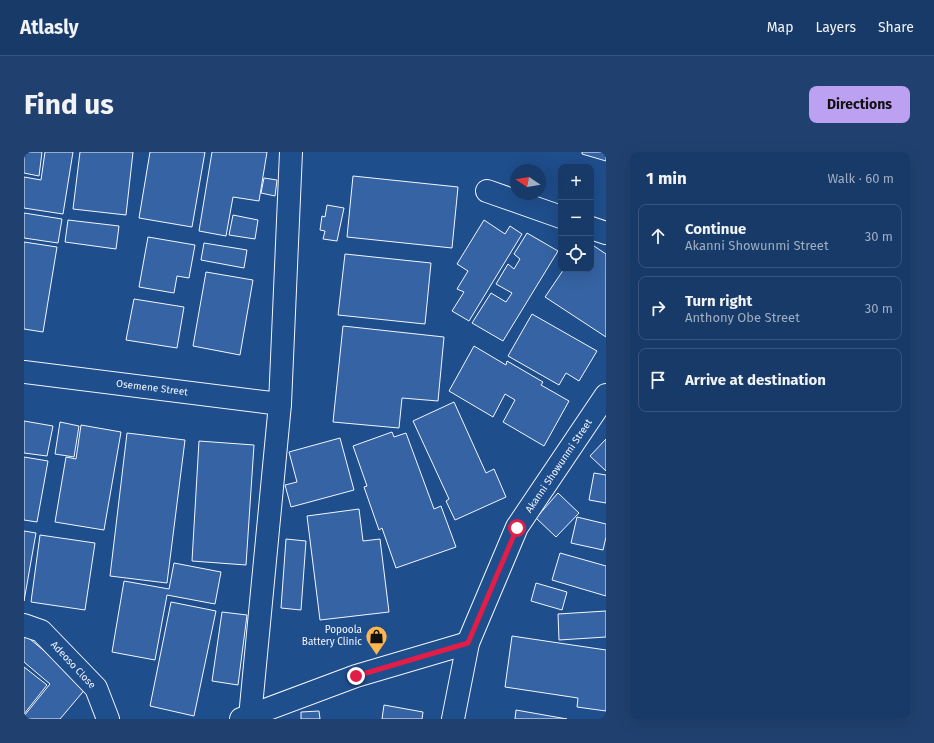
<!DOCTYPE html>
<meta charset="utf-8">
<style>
:root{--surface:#173a69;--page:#20416f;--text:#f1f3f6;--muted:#9eadc0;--line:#36547d;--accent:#bca0f2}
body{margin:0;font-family:"Fira Sans",sans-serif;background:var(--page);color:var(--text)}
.controls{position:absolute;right:12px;top:12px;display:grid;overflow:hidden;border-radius:8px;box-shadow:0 4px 16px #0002}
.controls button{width:36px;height:36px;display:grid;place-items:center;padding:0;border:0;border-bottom:1px solid var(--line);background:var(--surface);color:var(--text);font:20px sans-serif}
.compass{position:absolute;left:486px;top:12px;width:36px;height:36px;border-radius:50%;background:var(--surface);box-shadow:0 4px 16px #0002;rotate:282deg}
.stop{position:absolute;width:12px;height:12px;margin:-9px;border:3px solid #e11d48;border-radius:50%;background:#fff}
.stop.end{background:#e11d48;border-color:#fff;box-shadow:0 1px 4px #0008}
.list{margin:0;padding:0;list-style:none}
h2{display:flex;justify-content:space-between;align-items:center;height:52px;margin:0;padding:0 16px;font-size:17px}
h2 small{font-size:13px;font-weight:400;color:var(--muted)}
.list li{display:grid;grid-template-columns:26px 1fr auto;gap:12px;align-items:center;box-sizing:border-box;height:64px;margin:0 8px 8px;padding:0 8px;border:1px solid var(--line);border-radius:8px}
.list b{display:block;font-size:15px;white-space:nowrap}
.list p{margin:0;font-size:13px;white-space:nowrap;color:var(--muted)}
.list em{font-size:13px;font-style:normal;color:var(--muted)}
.icon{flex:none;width:22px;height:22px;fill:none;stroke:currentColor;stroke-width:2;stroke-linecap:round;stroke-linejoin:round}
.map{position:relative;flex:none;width:582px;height:567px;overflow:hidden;border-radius:8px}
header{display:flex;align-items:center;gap:24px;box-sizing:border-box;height:56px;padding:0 20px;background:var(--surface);border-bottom:1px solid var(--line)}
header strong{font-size:19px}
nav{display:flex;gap:22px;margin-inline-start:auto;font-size:14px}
.intro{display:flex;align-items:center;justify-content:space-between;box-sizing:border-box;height:96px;padding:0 24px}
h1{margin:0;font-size:28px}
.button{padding:10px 18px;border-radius:8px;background:var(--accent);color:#111;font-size:14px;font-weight:700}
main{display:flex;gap:24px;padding:0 24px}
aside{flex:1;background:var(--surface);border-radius:8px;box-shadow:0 4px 16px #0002}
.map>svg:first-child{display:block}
.building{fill:#3563a3;stroke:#f2f6ff}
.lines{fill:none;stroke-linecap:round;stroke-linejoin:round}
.minor-casing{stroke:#f2f6ff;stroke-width:24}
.minor{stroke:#1f4e8c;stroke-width:22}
.route{stroke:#e11d48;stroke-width:5}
.labels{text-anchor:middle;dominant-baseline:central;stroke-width:3;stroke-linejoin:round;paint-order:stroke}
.street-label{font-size:10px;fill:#f2f6ff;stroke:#1f4e8c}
.poi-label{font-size:10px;fill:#f2f6ff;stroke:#1f4e8c;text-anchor:end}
</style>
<header>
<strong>Atlasly</strong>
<nav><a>Map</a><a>Layers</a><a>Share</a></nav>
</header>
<div class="intro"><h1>Find us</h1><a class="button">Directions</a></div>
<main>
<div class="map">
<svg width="582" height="567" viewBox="0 0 582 567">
<rect width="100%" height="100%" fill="#1f4e8c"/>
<!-- building -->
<g class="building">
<polygon points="0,0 18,0 15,24 0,21"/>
<polygon points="21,0 49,0 39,62 0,56 0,25 17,28"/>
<polygon points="56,0 109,0 102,63 49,57"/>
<polygon points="126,0 181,0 168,75 115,66"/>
<polygon points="188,0 243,0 235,49 209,45 202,84 175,79"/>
<polygon points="558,0 582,0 582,9 558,2"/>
<polygon points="329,24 434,35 428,96 323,85"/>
<polygon points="240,26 253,28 251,44 237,41"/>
<polygon points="303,53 320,56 313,89 299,87 301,79 296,78 298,64 301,65"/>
<polygon points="0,61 38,67 34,91 0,86"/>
<polygon points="209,63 234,68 231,87 205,83"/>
<polygon points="44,68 95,74 92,97 41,90"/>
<polygon points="460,68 481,82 486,74 498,82 445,169 428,159 440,140 433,137 444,119 433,112"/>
<polygon points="503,81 534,99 479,189 448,171 467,141 482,150 488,141 472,132 484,112 490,117 496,107 490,102"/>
<polygon points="124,85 171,93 165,126 153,124 150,141 115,135"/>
<polygon points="0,90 33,95 19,180 0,177"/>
<polygon points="180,91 223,98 220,116 177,108"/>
<polygon points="567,92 582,102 582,185 521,145 540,117 567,117"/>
<polygon points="321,102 407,111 401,172 314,163"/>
<polygon points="182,120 229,128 216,203 169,194"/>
<polygon points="110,147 160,155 153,196 102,188"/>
<polygon points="508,162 573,199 555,229 542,221 535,233 484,204"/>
<polygon points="319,174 420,185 414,249 378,246 375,276 309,270"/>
<polygon points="450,194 482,213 483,209 519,230 517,233 545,249 520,294 479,270 491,248 481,242 469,265 425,239"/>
<polygon points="430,250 462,321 470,317 482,345 431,368 422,349 425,347 389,269"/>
<polygon points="0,269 29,274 23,304 0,301"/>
<polygon points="36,270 55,274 50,305 31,302"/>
<polygon points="57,273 97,280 80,378 31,370 42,305 52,307"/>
<polygon points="368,280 370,285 382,281 410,357 417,354 432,395 372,416 358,376 355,378 340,335 343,334 329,294"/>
<polygon points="103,281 161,288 143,431 86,424"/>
<polygon points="316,286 330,338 267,355 261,333 273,330 265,300"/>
<polygon points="582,287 582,319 566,304"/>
<polygon points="175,289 230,293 222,413 168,409"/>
<polygon points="0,305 24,309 13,370 0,368"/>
<polygon points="570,321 582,323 582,351 565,348"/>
<polygon points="534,341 555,361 532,385 512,366"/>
<polygon points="335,357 339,389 356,387 365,460 296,468 283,364"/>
<polygon points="553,365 582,372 582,385 579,398 547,391"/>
<polygon points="0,379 12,381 0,449"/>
<polygon points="16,383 71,391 61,458 7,450"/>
<polygon points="262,387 282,389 277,458 257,456"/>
<polygon points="536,401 582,414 582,444 528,428"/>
<polygon points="150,411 197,420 191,452 143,443 131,508 88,500 100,429 145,437"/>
<polygon points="512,431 543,440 538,458 507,449"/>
<polygon points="147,450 192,459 170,564 126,554"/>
<polygon points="582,459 582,485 535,488 534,462"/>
<polygon points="198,460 223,463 214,533 188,529"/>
<polygon points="0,482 63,535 36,567 0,567 0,564 26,532 0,510"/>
<polygon points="488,484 582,498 582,559 553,555 554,546 481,535"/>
<polygon points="0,515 23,533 0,562"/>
<polygon points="360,553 399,560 398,567 358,567"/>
<polygon points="492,558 543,567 491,567"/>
<polygon points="295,559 296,567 277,567 277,560"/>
</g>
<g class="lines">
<defs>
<g id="minor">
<polyline points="463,39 537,65"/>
<polyline points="567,76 582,81"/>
<polyline points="0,220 256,252"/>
<polyline points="0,473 17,479 72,536 84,567"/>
<polyline points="226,565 256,252 267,0"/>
<polyline points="217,567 332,524 444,491"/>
<polyline points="429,567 444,491 493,375 582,243"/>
</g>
</defs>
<!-- minor casing -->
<use href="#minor" class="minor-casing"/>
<!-- minor -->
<use href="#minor" class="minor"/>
</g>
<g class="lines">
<!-- route -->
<polyline class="route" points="332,524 444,491 493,376"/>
</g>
<!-- icons -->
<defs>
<symbol id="shop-pin" viewBox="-11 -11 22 30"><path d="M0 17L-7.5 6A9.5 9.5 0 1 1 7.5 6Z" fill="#ffb74d" stroke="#1f4e8c"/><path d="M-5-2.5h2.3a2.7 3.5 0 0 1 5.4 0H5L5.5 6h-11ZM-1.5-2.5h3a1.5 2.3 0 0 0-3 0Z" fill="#111"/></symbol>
</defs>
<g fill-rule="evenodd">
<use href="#shop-pin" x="340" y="472" width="25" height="34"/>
</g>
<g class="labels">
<!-- street labels -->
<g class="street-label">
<text transform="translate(128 236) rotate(7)">Osemene Street</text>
<text transform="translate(535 314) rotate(-56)">Akanni Showunmi Street</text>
<text transform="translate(49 513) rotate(47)">Adeoso Close</text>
</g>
<!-- poi labels -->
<g class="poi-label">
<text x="338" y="478">Popoola<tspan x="338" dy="12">Battery Clinic</tspan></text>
</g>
</g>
</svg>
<div class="controls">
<button>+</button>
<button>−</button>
<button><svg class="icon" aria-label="locate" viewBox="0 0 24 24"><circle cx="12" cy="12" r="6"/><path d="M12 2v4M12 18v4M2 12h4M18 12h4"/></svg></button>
</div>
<svg class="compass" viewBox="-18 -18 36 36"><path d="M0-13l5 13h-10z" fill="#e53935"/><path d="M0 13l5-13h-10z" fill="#9eadc0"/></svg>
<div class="stop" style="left:493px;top:376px"></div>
<div class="stop end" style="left:332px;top:524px"></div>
</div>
<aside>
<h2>1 min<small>Walk · 60 m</small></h2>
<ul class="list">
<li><svg class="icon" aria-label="ahead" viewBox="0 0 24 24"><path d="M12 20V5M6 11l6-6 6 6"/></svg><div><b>Continue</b><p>Akanni Showunmi Street</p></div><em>30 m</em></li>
<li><svg class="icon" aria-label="right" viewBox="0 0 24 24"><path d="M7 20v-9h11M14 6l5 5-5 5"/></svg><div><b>Turn right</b><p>Anthony Obe Street</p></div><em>30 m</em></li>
<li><svg class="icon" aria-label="arrive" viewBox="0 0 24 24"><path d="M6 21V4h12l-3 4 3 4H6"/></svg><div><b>Arrive at destination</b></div></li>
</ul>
</aside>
</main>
